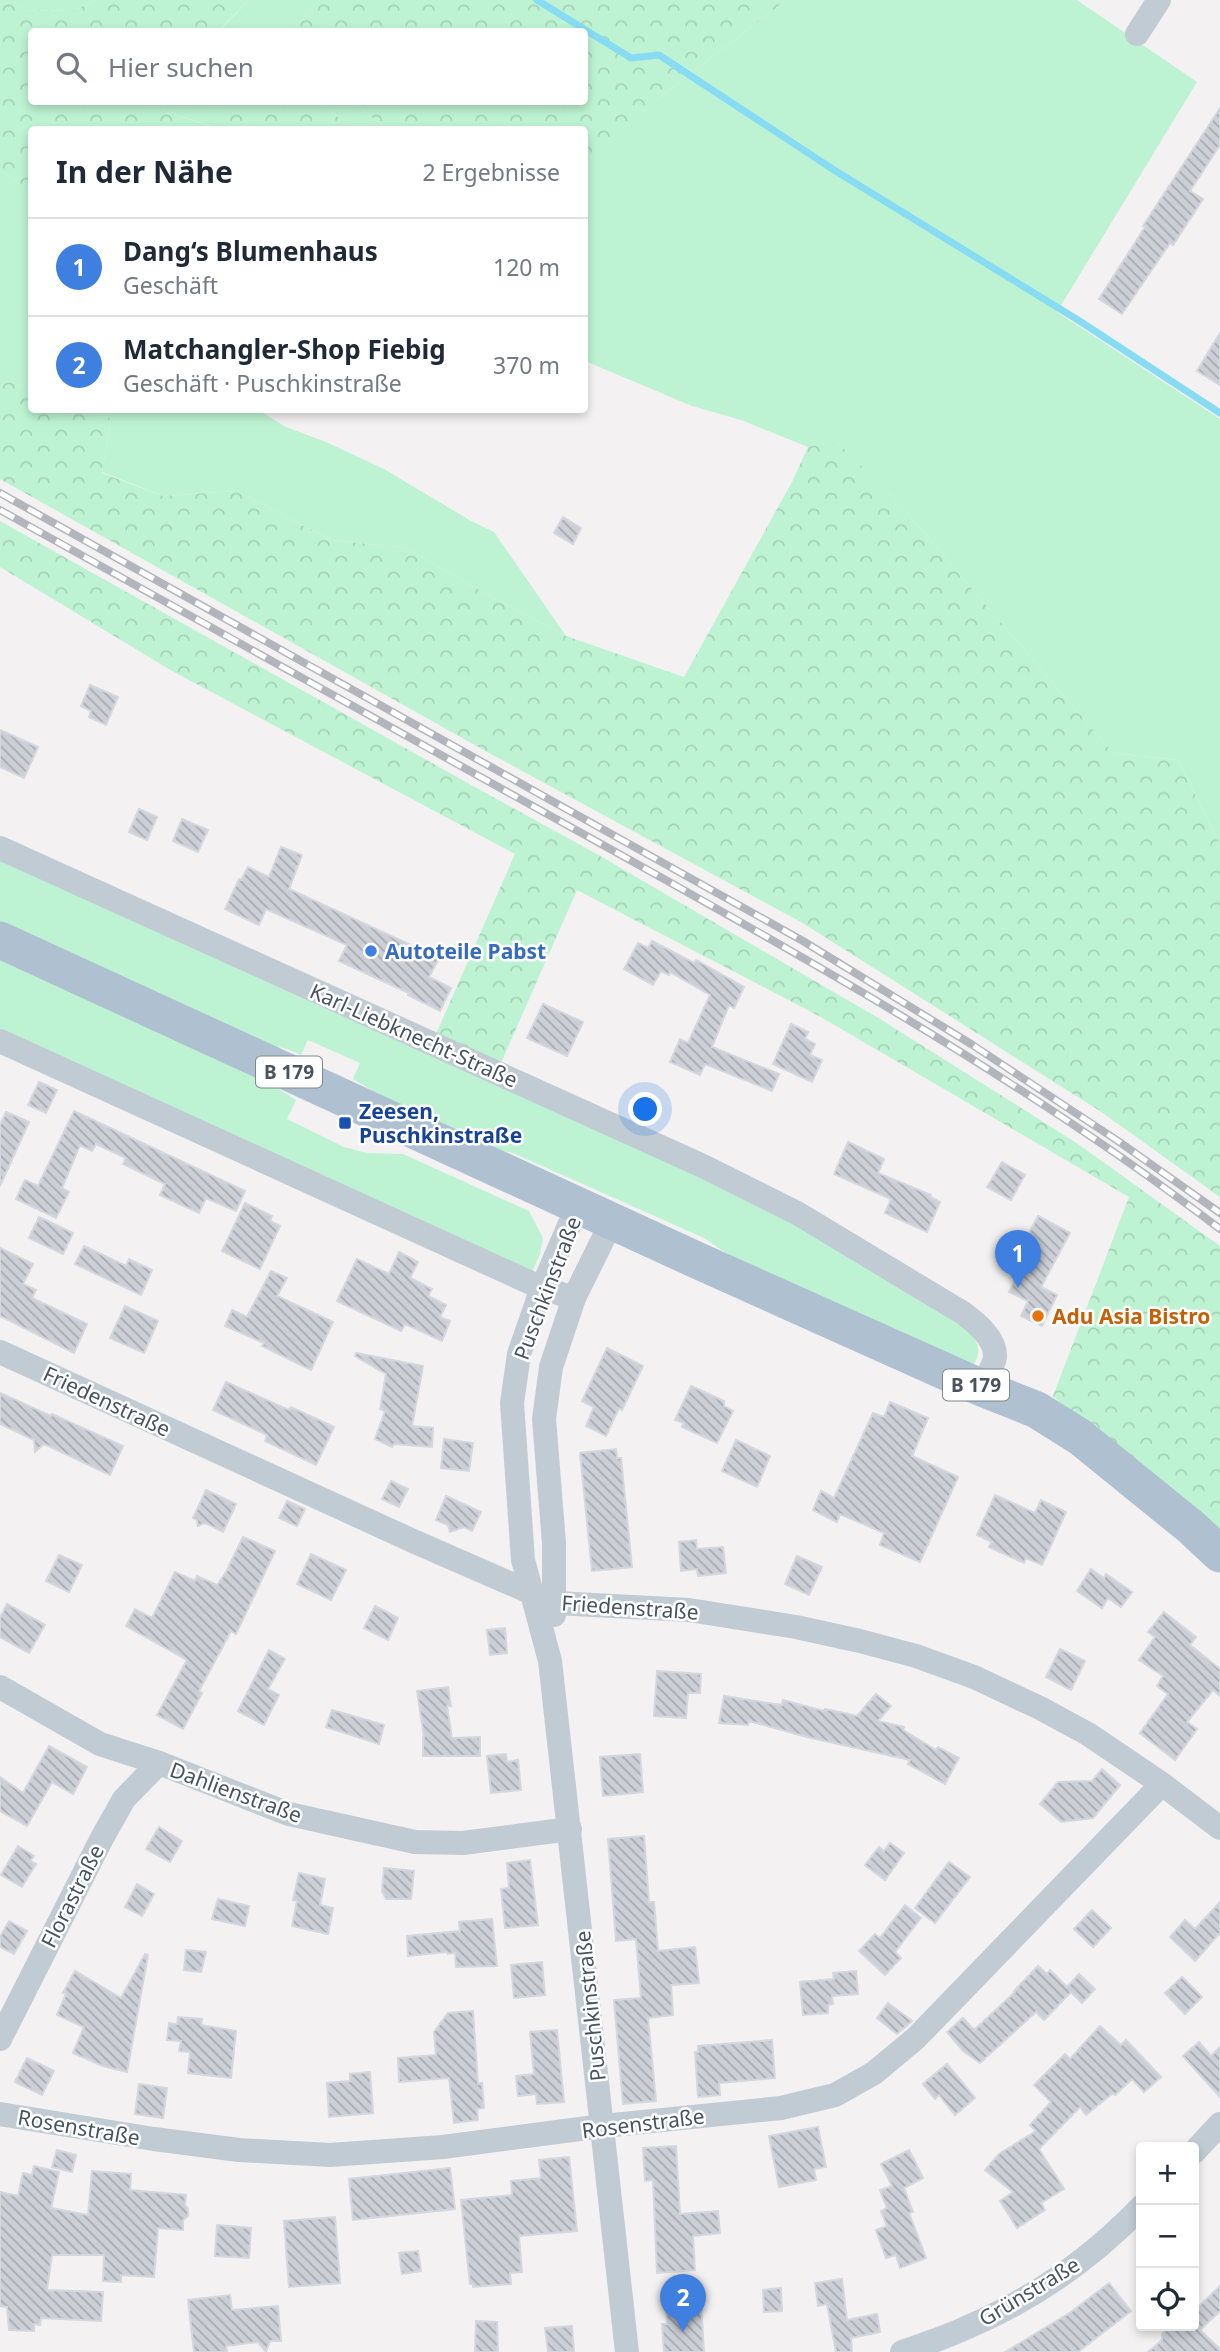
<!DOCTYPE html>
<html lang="de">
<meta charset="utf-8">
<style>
:root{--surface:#fff;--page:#f6f6f7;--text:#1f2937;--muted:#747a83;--line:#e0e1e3;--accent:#7c3aed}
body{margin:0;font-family:"Noto Sans",sans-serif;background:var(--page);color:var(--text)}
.controls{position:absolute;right:21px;bottom:21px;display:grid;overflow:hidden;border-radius:7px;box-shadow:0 4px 10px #0003}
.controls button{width:63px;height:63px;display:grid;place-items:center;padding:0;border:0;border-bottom:2px solid var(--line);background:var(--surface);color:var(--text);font:35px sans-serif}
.you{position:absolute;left:646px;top:1110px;width:24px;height:24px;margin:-18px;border:5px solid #fff;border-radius:50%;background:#1a73e8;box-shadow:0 0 0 10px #1a73e833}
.badge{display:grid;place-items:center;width:46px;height:46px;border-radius:50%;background:var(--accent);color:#fff;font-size:23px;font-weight:700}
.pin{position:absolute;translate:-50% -58px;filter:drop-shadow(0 2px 4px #0008)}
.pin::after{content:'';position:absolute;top:37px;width:24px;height:21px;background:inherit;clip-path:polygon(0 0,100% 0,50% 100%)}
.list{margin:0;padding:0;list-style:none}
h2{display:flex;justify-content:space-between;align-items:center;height:91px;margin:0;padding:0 28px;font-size:30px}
h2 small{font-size:23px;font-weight:400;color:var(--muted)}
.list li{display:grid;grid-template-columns:46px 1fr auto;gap:21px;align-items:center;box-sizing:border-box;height:98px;padding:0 28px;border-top:2px solid var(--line)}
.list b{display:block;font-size:26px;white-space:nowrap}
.list p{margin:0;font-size:23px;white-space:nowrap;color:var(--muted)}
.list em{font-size:23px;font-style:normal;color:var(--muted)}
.icon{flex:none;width:38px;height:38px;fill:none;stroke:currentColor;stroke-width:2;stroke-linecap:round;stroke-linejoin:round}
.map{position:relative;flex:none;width:1220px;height:2352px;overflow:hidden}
.search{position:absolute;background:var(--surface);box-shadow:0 4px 10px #0003;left:28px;top:28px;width:560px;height:77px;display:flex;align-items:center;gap:18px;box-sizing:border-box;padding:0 24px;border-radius:7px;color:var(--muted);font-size:26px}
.panel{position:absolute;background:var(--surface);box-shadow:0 4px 10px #0003;left:28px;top:126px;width:560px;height:287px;border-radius:7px}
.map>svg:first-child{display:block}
.grass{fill:#bdf3d2}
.forest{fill:url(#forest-crowns)}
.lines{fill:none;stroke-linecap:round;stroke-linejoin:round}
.stream{stroke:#87dcf3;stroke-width:7}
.building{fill:url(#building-back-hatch);stroke:#d4d7dd;stroke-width:2}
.street{stroke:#c1cbd3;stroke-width:24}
.primary{stroke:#afc0d1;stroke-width:37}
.rail-casing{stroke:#b2b6bc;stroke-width:8}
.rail{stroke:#fff;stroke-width:5;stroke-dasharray:16;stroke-linecap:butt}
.shop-dot{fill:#3f7fe0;stroke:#fff;stroke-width:2.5}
.transit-dot{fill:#1a4fb4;stroke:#fff;stroke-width:2.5}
.food-dot{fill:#e8710a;stroke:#fff;stroke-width:2.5}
.labels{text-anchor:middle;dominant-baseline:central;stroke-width:5;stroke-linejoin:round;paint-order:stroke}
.shield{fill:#fff;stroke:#7e8790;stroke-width:2}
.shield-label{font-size:19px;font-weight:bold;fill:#475460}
.shop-label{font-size:21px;font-weight:bold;fill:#366cbe;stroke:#fff;text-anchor:start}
.street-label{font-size:21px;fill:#475460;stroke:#fff}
.transit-label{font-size:21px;font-weight:bold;fill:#164399;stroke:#fff;text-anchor:start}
.food-label{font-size:21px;font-weight:bold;fill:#c56008;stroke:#fff;text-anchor:start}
</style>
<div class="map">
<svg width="1220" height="2352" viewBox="0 0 1220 2352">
<defs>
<pattern id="forest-crowns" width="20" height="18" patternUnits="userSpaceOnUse" patternTransform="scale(1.75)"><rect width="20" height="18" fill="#bdf3d2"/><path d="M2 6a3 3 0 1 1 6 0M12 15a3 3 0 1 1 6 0" fill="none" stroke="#a4d2b7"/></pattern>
<pattern id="building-back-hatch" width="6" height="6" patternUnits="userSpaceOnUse" patternTransform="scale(1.75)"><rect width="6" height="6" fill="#ccd0d6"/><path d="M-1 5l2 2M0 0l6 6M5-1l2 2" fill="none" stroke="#a7abb1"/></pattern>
</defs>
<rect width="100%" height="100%" fill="#f3f1f1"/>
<!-- grass -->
<g class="grass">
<polygon points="12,0 97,0 72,11 23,10"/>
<polygon points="249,0 319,0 293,31 218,32"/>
<polygon points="786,0 1077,0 1197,82 1057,312 1220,419 1220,844 1178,760 1113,753 896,500 836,441 808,447 741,420 692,406 585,361 584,163 660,97"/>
<polygon points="161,102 237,102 211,126 167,112"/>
<polygon points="319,102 354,102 386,129 353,129"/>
<polygon points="0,170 31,192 31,389 0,378"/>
<polygon points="86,410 258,410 286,427 326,442 384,469 471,521 494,532 566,636 481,591 406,548 331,540 237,491 163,496 102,472 111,419"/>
<path d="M 0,856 L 795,1220 L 972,1333 C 978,1344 982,1353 973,1365 L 745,1266 L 704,1238 L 513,1153 L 497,1150 L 385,1098 L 353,1079 L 360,1063 L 308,1040 L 301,1055 L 287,1049 L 240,1038 L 0,928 Z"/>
<polygon points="0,954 235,1061 296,1100 287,1119 344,1147 367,1153 403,1154 529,1211 543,1238 540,1254 532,1272 0,1029"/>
</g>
<!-- forest -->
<g class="forest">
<polygon points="0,0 12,0 23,10 72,11 97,0 249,0 218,31 32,32 32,102 161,102 167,112 210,126 237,102 319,102 353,129 32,130 31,192 0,170"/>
<polygon points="319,0 786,0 660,97 585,163 584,130 386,129 354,102 584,102 584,32 293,31"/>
<polygon points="0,378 31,389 32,410 86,410 111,419 102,473 163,496 237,491 331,540 406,548 481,591 566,636 684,677 792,482 808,447 835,440 896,500 1113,753 1178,760 1220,844 1220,1197 1100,1111 801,922 489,753 0,479"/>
<polygon points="0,521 473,786 595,853 880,1019 1078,1144 1220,1246 1220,1534 1110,1448 1053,1396 1129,1197 819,1016 577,890 501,1063 436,1034 515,854 172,671 0,567"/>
</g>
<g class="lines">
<!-- stream -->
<polyline class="stream" points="537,0 631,58 659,55 834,170 1078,320 1220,413"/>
</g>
<!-- building -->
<g class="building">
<polygon points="1220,108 1220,145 1190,191 1203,199 1173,245 1170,243 1122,314 1099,299 1145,227 1143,226"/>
<polygon points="1220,333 1220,385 1197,371"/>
<polygon points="563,517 581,528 573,544 554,533"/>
<polygon points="90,685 118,697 106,725 89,717 91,711 81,706"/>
<polygon points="0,730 38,747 24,778 0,767"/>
<polygon points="139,809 157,817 147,840 129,832"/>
<polygon points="182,819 208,830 198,852 173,841"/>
<polygon points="281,847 302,855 289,889 439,958 429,977 451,988 440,1011 408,995 409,993 339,961 347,945 266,909 259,925 225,909 239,879 241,880 248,867 269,877"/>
<polygon points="652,941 694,963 696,960 744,987 734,1008 729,1005 712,1047 779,1074 772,1091 705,1064 700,1075 670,1062 680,1039 688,1043 710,995 670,972 669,975 661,971 653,985 624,969 638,943 648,948"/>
<polygon points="543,1004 583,1022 567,1056 527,1038"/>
<polygon points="791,1024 808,1032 805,1039 815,1044 810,1055 822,1060 812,1082 773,1064"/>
<polygon points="39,1082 57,1090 46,1113 28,1105"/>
<polygon points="74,1111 245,1191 236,1211 206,1198 199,1213 160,1195 165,1184 123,1164 126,1158 96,1144 92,1151 80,1145 62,1188 69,1192 56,1218 16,1199 25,1180 38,1186"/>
<polygon points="6,1112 29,1122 0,1186 0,1125"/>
<polygon points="848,1142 884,1159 878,1173 931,1195 930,1197 940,1202 927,1232 885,1213 891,1199 834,1174"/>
<polygon points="1002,1162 1025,1175 1011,1200 987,1187"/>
<polygon points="245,1203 272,1216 270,1221 280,1226 260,1269 222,1251"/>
<polygon points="1038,1216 1070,1233 1041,1287 1057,1295 1042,1326 1021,1316 1028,1301 1009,1292 1019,1272 1010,1268"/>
<polygon points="39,1217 73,1233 63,1254 29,1238"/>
<polygon points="84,1246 126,1266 129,1259 152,1270 141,1295 75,1264"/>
<polygon points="0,1248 33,1264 23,1284 36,1290 32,1298 87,1324 74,1353 0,1316"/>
<polygon points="399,1252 418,1262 410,1278 432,1289 428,1296 446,1305 440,1317 450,1321 442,1341 405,1324 401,1331 337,1301 357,1259 389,1274"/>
<polygon points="271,1271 287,1278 277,1296 333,1322 311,1370 262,1346 264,1343 225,1326 232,1310 247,1317"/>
<polygon points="125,1306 158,1321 144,1353 110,1338"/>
<polygon points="607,1348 643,1366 622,1410 619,1408 606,1436 586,1426 594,1407 582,1401"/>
<polygon points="356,1353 423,1366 412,1426 433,1428 432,1447 394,1444 392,1447 375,1439 385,1411 380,1409 386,1374 355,1356"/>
<polygon points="226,1382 289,1410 291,1407 334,1427 316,1465 265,1441 267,1435 213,1410"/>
<polygon points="691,1386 724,1401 724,1406 733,1411 717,1443 682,1427 684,1423 675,1420"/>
<polygon points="0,1393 51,1416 52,1414 123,1446 110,1475 44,1444 35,1452 34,1440 0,1424"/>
<polygon points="890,1402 928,1418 912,1456 958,1477 920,1562 880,1545 884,1533 840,1514 837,1522 813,1510 821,1491 834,1498 873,1413 884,1417"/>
<polygon points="444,1439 473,1443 469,1471 441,1468"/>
<polygon points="736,1440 770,1456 757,1487 722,1471"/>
<polygon points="616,1449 617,1458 621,1458 632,1567 592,1571 580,1453"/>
<polygon points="391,1481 408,1489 399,1507 382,1499"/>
<polygon points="206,1490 236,1504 223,1532 205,1523 198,1526 197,1520 193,1518"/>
<polygon points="995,1495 1035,1513 1041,1500 1066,1512 1042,1565 1026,1558 1024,1563 989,1547 992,1542 977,1535"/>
<polygon points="446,1496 481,1512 472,1531 464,1527 450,1532 448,1525 436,1520"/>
<polygon points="287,1501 305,1509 297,1526 279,1518"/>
<polygon points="243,1537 275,1551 236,1634 231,1631 199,1691 202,1693 183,1729 157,1715 187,1660 126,1626 135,1609 152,1618 175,1572 195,1581 197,1576 217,1585 226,1572"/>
<polygon points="696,1540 697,1549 723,1547 726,1573 698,1576 697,1569 681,1571 679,1542"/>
<polygon points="311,1554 346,1570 331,1600 297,1584"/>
<polygon points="59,1555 82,1565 69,1592 46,1581"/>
<polygon points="797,1556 822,1567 809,1595 785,1584"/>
<polygon points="1091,1569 1104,1578 1106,1574 1132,1592 1121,1607 1108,1598 1102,1608 1077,1591"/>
<polygon points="7,1604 45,1625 29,1653 0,1637 0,1618"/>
<polygon points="375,1606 398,1618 388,1640 364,1628"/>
<polygon points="1164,1612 1196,1637 1190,1645 1220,1669 1220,1696 1213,1690 1187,1722 1197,1729 1175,1760 1140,1733 1168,1694 1157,1686 1163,1676 1139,1660 1155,1637 1148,1632"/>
<polygon points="505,1628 507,1653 490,1655 487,1630"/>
<polygon points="1060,1649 1085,1661 1071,1690 1046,1677"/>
<polygon points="269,1650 285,1659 268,1689 279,1695 264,1725 238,1711"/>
<polygon points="657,1671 701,1674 700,1693 688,1693 686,1718 654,1716"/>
<polygon points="448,1687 451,1706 447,1706 452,1738 480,1737 480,1756 423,1756 423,1737 424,1737 417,1691"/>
<polygon points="876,1694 891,1706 878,1721 904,1727 903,1730 936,1750 938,1747 959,1758 945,1784 908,1764 910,1760 807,1737 749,1721 748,1725 719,1723 724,1696 782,1705 783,1700 824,1711 825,1709 857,1716"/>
<polygon points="332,1710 384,1725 379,1744 326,1727"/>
<polygon points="49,1746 87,1767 73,1794 52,1782 27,1826 0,1811 0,1777 23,1793"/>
<polygon points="506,1754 507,1762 518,1760 521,1790 491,1793 487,1756"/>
<polygon points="640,1754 643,1792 603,1796 600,1757"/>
<polygon points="1102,1769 1120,1785 1093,1818 1061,1822 1040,1804 1058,1782 1092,1781"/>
<polygon points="159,1827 182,1841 170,1862 146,1849"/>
<polygon points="644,1836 649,1902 654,1902 658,1951 695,1947 699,1983 671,1985 673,2015 648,2018 656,2101 623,2104 614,2000 641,1998 636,1939 616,1941 608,1839"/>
<polygon points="890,1843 904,1853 885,1880 865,1865 879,1847 884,1851"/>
<polygon points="18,1846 34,1856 30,1861 36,1864 22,1887 1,1875"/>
<polygon points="530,1860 538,1925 505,1928 501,1889 509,1888 507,1863"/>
<polygon points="949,1862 970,1877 935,1923 915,1908"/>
<polygon points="384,1868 414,1871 411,1899 386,1899 382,1891"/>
<polygon points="299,1873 325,1879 320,1905 333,1908 328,1934 292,1926 297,1901 293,1900"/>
<polygon points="137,1884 154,1894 142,1916 125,1907"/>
<polygon points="218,1899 249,1906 245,1926 212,1919"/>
<polygon points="1220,1902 1220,1933 1195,1961 1170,1937 1185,1920 1195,1929"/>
<polygon points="905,1905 921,1918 895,1952 901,1958 885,1975 859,1951 875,1934 880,1938"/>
<polygon points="1092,1910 1111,1928 1093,1947 1074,1929"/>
<polygon points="492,1919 497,1966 456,1967 455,1953 448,1954 447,1952 408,1956 407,1936 460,1931 459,1922"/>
<polygon points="9,1921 27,1931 14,1954 0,1947 0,1937"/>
<polygon points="186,1950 206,1952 201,1972 184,1970"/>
<polygon points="145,1954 148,1955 127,2072 103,2066 73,2053 84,2027 57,2015 66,1994 63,1993 75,1971 121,1998"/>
<polygon points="542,1962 545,1995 514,1998 511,1965"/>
<polygon points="1038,1966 1047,1974 1050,1970 1067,1987 1079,1974 1095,1989 1082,2003 1071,1992 1044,2020 1036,2012 980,2063 963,2051 947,2032 963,2018 974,2030 1015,1992 1014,1991"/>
<polygon points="856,1971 858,1994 832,1996 833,2004 828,2005 828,2013 803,2015 800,1982 834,1979 833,1973"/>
<polygon points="1182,1977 1202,1997 1185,2014 1165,1993"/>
<polygon points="888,2003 912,2021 897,2034 877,2018"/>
<polygon points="473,2011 478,2084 482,2083 484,2108 477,2109 478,2120 454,2123 449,2078 399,2082 398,2058 436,2055 434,2032 448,2013"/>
<polygon points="178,2017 202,2019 201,2025 236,2031 231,2078 188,2073 190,2052 179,2051 181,2041 167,2040 169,2023 177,2024"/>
<polygon points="1100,2026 1121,2045 1126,2040 1161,2077 1144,2092 1132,2079 1115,2095 1113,2093 1086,2115 1080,2107 1039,2149 1064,2189 1041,2203 1045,2210 1017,2228 1000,2201 1013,2192 985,2170 999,2154 1036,2131 1030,2125 1051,2102 1034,2085 1065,2054 1070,2059"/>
<polygon points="557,2030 564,2102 537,2104 536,2094 518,2096 516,2076 534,2074 530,2032"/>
<polygon points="772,2040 775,2078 719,2083 720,2095 698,2097 695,2052 698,2052 698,2046"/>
<polygon points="1199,2042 1211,2056 1220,2047 1220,2097 1183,2056"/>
<polygon points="27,2058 54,2071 42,2095 15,2082"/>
<polygon points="947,2064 975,2098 955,2115 939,2095 935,2099 923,2084"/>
<polygon points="370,2072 373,2113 329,2117 327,2083 350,2081 350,2074"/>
<polygon points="139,2084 167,2088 163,2118 135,2114"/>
<polygon points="818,2127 826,2167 814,2169 816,2180 779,2187 769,2136"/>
<polygon points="676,2146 680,2214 718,2211 720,2233 693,2236 695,2270 657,2273 653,2180 645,2181 643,2148"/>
<polygon points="57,2150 76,2155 72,2172 52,2167"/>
<polygon points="909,2150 923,2178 904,2188 913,2212 909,2213 926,2258 900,2268 896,2255 886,2258 876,2230 887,2226 881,2211 887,2208 880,2190 892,2186 881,2164"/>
<polygon points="569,2157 577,2231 519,2236 522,2272 510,2273 511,2284 473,2287 473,2284 470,2284 461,2200 512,2195 511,2181 541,2178 539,2160"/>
<polygon points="34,2166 59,2172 51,2208 88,2215 92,2171 131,2174 130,2190 186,2195 185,2205 188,2209 188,2216 183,2220 183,2230 158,2228 154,2277 121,2275 121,2282 103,2281 104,2255 52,2255 47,2290 103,2292 101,2321 41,2318 40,2325 34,2324 34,2331 9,2330 7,2307 0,2306 0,2192 18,2196 23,2173 32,2175"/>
<polygon points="450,2168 455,2209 353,2220 349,2179"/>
<polygon points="335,2217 340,2283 289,2287 284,2221"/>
<polygon points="217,2225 251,2228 249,2258 215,2256"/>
<polygon points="418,2251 421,2271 402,2274 399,2253"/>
<polygon points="842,2279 847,2320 877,2314 880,2332 851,2338 852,2352 836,2352 827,2304 818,2306 815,2283"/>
<polygon points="1109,2283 1131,2311 1078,2352 1005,2352 1071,2312"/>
<polygon points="1220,2286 1220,2311 1200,2330 1220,2349 1220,2352 1148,2352 1162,2340 1162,2334 1170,2326 1194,2326 1194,2311"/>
<polygon points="781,2288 782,2311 764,2312 763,2290"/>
<polygon points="230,2295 232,2310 278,2306 281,2341 270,2341 266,2352 258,2342 226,2346 227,2352 194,2352 188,2300"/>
<polygon points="701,2303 704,2352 664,2352 662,2324 667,2324 666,2306"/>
<polygon points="476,2321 497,2322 498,2352 475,2352"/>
<polygon points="572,2326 574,2352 548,2352 545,2328"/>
</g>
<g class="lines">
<!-- street -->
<g class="street">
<polyline points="1137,34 1159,0"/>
<path d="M 0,848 L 705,1167 L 797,1213 L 963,1313 C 976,1323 996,1338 995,1357 C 994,1366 985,1379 982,1388"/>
<polyline points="0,1041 542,1288 574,1298"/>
<polyline points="578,1205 542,1288 519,1354 512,1403 523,1560 550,1661 627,2352"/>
<polyline points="0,1352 413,1541 555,1603 689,1610 796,1627 860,1641 916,1656 974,1677 1040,1708 1088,1734 1162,1784 1220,1828"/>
<polyline points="554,1615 554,1543 544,1419 551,1367 574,1298 612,1221"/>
<polyline points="0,1687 100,1744 159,1763 289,1814 415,1842 463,1843 570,1829"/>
<polyline points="0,2039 102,1838 124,1799 159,1763"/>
<polyline points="0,2114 154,2139 239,2150 330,2155 443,2147 603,2126 781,2108 835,2095 874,2073 916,2038 1162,1784"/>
<polyline points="1194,2152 1220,2124"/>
<path d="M 902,2352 C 924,2344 947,2337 968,2327 C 1033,2299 1093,2257 1141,2207"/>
</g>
<!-- primary -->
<polyline class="primary" points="0,940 703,1263 982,1388 1037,1410 1080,1437 1191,1527 1220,1554"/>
<defs>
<g id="rail">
<polyline points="0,493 803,941 971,1044 1118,1141 1220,1213"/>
<path d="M 0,510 C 195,618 390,727 585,835 C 803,956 1021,1078 1220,1229"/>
</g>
</defs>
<!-- rail casing -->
<use href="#rail" class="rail-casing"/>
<!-- rail -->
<use href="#rail" class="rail"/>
</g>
<!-- markers -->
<circle class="shop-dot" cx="371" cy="951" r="7"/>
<rect class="transit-dot" x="338" y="1116" width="14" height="14" rx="3.5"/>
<circle class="food-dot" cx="1038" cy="1316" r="7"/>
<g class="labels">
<!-- shield labels -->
<g class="shield">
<rect x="256" y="1056.5" width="66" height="31" rx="5"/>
<rect x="943" y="1369.5" width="66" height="31" rx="5"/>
</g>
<g class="shield-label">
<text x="289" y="1072">B 179</text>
<text x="976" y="1385">B 179</text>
</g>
<!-- shop labels -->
<g class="shop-label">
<text x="385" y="951">Autoteile Pabst</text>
</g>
<!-- street labels -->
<g class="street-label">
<text transform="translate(414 1035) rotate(24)">Karl-Liebknecht-Straße</text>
<text transform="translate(547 1288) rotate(-69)">Puschkinstraße</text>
<text transform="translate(107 1401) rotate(25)">Friedenstraße</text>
<text transform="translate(630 1607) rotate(4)">Friedenstraße</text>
<text transform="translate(236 1792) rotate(20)">Dahlienstraße</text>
<text transform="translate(72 1896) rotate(-63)">Florastraße</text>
<text transform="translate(590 2006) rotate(-96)">Puschkinstraße</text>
<text transform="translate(643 2123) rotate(-7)">Rosenstraße</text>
<text transform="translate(79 2127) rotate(10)">Rosenstraße</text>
<text transform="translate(1029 2291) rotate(-31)">Grünstraße</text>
</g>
<!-- transit labels -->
<g class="transit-label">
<text x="359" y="1111">Zeesen,<tspan x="359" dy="24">Puschkinstraße</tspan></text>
</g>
<!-- food labels -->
<g class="food-label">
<text x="1052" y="1316">Adu Asia Bistro</text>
</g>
</g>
</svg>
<div class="controls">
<button>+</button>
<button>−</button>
<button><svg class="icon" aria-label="locate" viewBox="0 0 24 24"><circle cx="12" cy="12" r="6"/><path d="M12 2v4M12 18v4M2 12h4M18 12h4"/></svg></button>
</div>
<div class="you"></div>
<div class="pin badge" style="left:1018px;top:1288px;background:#3f7fe0">1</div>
<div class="pin badge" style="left:683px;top:2332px;background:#3f7fe0">2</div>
<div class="search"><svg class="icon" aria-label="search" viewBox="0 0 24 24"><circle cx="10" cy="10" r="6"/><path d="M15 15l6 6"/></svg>Hier suchen</div>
<section class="panel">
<h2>In der Nähe<small>2 Ergebnisse</small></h2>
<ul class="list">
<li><span class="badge" style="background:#3f7fe0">1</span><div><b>Dang‘s Blumenhaus</b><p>Geschäft</p></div><em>120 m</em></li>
<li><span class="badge" style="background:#3f7fe0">2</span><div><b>Matchangler-Shop Fiebig</b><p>Geschäft · Puschkinstraße</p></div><em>370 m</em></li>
</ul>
</section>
</div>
